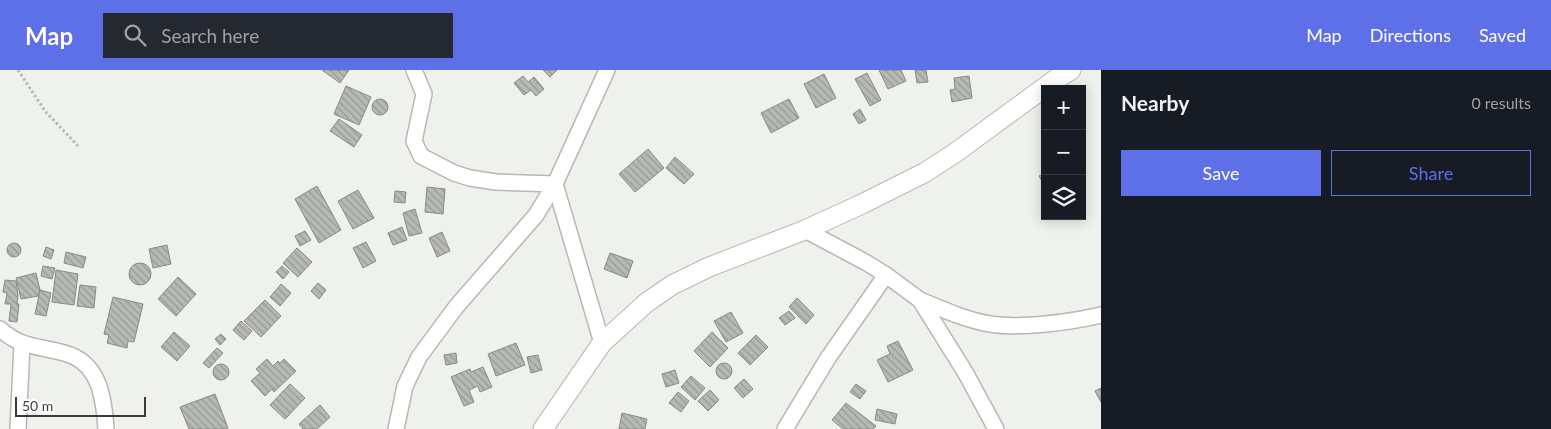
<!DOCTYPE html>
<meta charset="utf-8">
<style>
:root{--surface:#171b24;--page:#242831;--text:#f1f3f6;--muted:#9ea1a6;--line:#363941;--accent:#5e70e8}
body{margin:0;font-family:Lato,sans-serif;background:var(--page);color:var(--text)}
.controls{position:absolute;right:15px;top:15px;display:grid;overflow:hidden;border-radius:0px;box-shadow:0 2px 12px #0003}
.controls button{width:45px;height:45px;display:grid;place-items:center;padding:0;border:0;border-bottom:1px solid var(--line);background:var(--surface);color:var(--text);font:25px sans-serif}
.scale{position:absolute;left:15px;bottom:12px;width:131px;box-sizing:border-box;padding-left:5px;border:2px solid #3a3b39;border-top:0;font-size:14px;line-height:18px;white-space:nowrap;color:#3a3b39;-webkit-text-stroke:4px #fff;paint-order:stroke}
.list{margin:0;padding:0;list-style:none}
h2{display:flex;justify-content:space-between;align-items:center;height:65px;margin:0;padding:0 20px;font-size:21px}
h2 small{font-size:16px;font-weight:400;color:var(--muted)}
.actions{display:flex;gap:10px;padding:15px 20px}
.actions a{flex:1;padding:11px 0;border:1px solid var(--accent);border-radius:0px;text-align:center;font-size:18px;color:var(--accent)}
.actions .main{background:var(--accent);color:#fff}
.icon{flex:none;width:28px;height:28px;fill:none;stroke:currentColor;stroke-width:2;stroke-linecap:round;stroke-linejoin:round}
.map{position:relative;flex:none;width:1101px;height:359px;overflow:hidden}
header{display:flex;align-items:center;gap:30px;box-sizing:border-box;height:70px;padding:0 25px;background:var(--accent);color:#fff}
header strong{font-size:24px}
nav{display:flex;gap:28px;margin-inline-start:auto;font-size:18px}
.search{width:350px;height:45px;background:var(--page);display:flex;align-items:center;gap:12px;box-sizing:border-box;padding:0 18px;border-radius:0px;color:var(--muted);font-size:19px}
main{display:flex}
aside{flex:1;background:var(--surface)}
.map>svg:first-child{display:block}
.building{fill:url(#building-back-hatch);stroke:#888a85}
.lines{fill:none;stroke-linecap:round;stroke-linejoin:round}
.minor-casing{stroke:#b6b8b3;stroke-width:18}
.tertiary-casing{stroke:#b6b8b3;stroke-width:21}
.path{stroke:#b6b8b4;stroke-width:3;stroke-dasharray:2.5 2.5;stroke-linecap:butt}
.minor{stroke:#fff;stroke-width:15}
.tertiary{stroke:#fff;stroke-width:19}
</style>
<header>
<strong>Map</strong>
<div class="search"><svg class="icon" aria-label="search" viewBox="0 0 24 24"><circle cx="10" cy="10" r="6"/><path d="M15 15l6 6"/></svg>Search here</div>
<nav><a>Map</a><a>Directions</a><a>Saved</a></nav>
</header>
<main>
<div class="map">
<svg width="1101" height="359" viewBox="0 0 1101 359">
<defs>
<pattern id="building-back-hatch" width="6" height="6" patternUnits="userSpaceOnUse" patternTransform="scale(1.25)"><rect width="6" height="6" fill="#b7b9b4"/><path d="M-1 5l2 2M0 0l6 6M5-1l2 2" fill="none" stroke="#969893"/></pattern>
</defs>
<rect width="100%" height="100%" fill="#eff2ec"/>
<!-- building -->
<g class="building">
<polygon points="322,0 349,0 340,13"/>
<polygon points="543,0 557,0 550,7"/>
<polygon points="879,0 901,0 906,11 888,19"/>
<polygon points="915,0 926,0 928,12 917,13"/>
<polygon points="867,3 881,30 870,36 855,9"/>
<polygon points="824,4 836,28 816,38 804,14"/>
<polygon points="523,6 528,12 534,7 544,19 536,26 531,20 524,25 514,13"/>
<polygon points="969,6 972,28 952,32 950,20 955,19 954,8"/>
<polygon points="346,16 371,27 359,55 334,44"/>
<polygon points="789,29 799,48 771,63 761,43"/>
<circle cx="380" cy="37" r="8"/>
<polygon points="860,39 866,50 859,54 853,44"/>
<polygon points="339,49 362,65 354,77 330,61"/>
<polygon points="648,79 664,98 635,122 619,104"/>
<polygon points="675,87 694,104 684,114 666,98"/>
<polygon points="1045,103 1045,116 1039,106"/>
<polygon points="317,116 341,160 319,173 295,129"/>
<polygon points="427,117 445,119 443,144 425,142"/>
<polygon points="358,120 374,148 353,159 338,131"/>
<polygon points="395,121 406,122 405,133 394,132"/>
<polygon points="415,139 422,163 409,166 403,143"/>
<polygon points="402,157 407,170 393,175 388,163"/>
<polygon points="305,161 311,170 300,176 295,166"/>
<polygon points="442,162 450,181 437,187 429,168"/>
<polygon points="366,172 376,191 363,198 353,178"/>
<circle cx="14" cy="180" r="7"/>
<polygon points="167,175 171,194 153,198 149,179"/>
<polygon points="46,177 54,180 51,189 43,186"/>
<polygon points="297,178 312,192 298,207 283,193"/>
<polygon points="66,182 86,187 83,198 64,193"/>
<polygon points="610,183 633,191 627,208 604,199"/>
<circle cx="140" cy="204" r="11"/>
<polygon points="43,196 55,198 52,209 41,206"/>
<polygon points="282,196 289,202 283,209 276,202"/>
<polygon points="56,200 78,204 74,235 52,232"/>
<polygon points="36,203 40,220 38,226 21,229 16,208"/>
<polygon points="178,207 196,224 176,246 158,229"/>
<polygon points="5,210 16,211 18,226 17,234 19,234 17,252 9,251 11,234 5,234 7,223 3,222"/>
<polygon points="318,213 326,220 319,229 311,221"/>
<polygon points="281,214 291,223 280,236 270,227"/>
<polygon points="80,215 96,217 94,238 77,236"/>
<polygon points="40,220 51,223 46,246 35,244"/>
<polygon points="113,227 143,234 134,272 128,271 127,278 107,273 109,265 104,264"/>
<polygon points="797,228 814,245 806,254 789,237"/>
<polygon points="265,230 281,246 261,267 244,251"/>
<polygon points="789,241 795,248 785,255 779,248"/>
<polygon points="731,242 743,263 726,272 714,251"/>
<polygon points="241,251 252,261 244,270 233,260"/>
<polygon points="174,262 190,276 177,291 161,277"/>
<polygon points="712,262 728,278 710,297 694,281"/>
<polygon points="221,264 226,269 220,275 215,269"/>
<polygon points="756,265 768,277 750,295 738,283"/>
<polygon points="898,271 913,300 888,312 877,290 890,284 887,276"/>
<polygon points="516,273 525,295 496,306 488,284"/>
<polygon points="217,278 223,283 209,298 203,293"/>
<polygon points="456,283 457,293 446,295 444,285"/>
<polygon points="538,285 542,300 531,303 527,287"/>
<polygon points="267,289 273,296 278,291 280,293 284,289 296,301 274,322 272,319 265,326 251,311 260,303 256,299"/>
<circle cx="724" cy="301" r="8"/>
<circle cx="221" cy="302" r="8"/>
<polygon points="483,297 492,317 480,322 478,316 469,320 474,332 464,336 451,307 470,299 471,302"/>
<polygon points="675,300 679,313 666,317 662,304"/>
<polygon points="691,306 705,318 695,330 681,317"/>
<polygon points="744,309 753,319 743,328 734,318"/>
<polygon points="290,314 305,328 285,349 270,335"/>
<polygon points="856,314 866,321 860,329 850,322"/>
<polygon points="1101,318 1101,332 1095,321"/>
<polygon points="710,320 719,330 708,341 698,331"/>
<polygon points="678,322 689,331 681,342 669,333"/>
<polygon points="215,324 228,358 224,359 189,359 180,337"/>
<polygon points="846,333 876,356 873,359 843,359 832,350"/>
<polygon points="320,335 330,347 317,359 303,359 299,354"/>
<polygon points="877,339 897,344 895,354 875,350"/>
<polygon points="622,343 647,349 645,359 619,359"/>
</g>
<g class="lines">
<defs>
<g id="minor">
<polyline points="805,160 867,193 886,205 920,230 965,302 996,359"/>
<path d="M 920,230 C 942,239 966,250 990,254 C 1021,259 1071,252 1101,245"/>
<path d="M 0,259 C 21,278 39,276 64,283 C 100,292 104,329 106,359"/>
<polyline points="602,273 555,114 607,0"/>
<polyline points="18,359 22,274"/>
<polyline points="396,359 405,316 419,287 456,237 536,145 555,114 496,112 470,108 454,103 421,86 414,71 424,24 414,0"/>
<polyline points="785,359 828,288 886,205"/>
</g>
<polyline id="tertiary" points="543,359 602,273 646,233 672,215 709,197 805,160 862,134 924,103 955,83 1056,9 1071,0"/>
</defs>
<!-- minor casing -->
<use href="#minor" class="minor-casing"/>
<!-- tertiary casing -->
<use href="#tertiary" class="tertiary-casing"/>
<!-- path -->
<polyline class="path" points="18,0 45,41 78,76"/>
<!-- minor -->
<use href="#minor" class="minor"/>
<!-- tertiary -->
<use href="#tertiary" class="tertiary"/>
</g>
</svg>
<div class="controls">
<button>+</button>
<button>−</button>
<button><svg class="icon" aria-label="layers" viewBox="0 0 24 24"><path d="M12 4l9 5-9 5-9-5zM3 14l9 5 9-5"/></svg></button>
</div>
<div class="scale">50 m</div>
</div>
<aside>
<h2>Nearby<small>0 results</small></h2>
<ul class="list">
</ul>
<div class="actions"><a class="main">Save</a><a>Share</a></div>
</aside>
</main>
